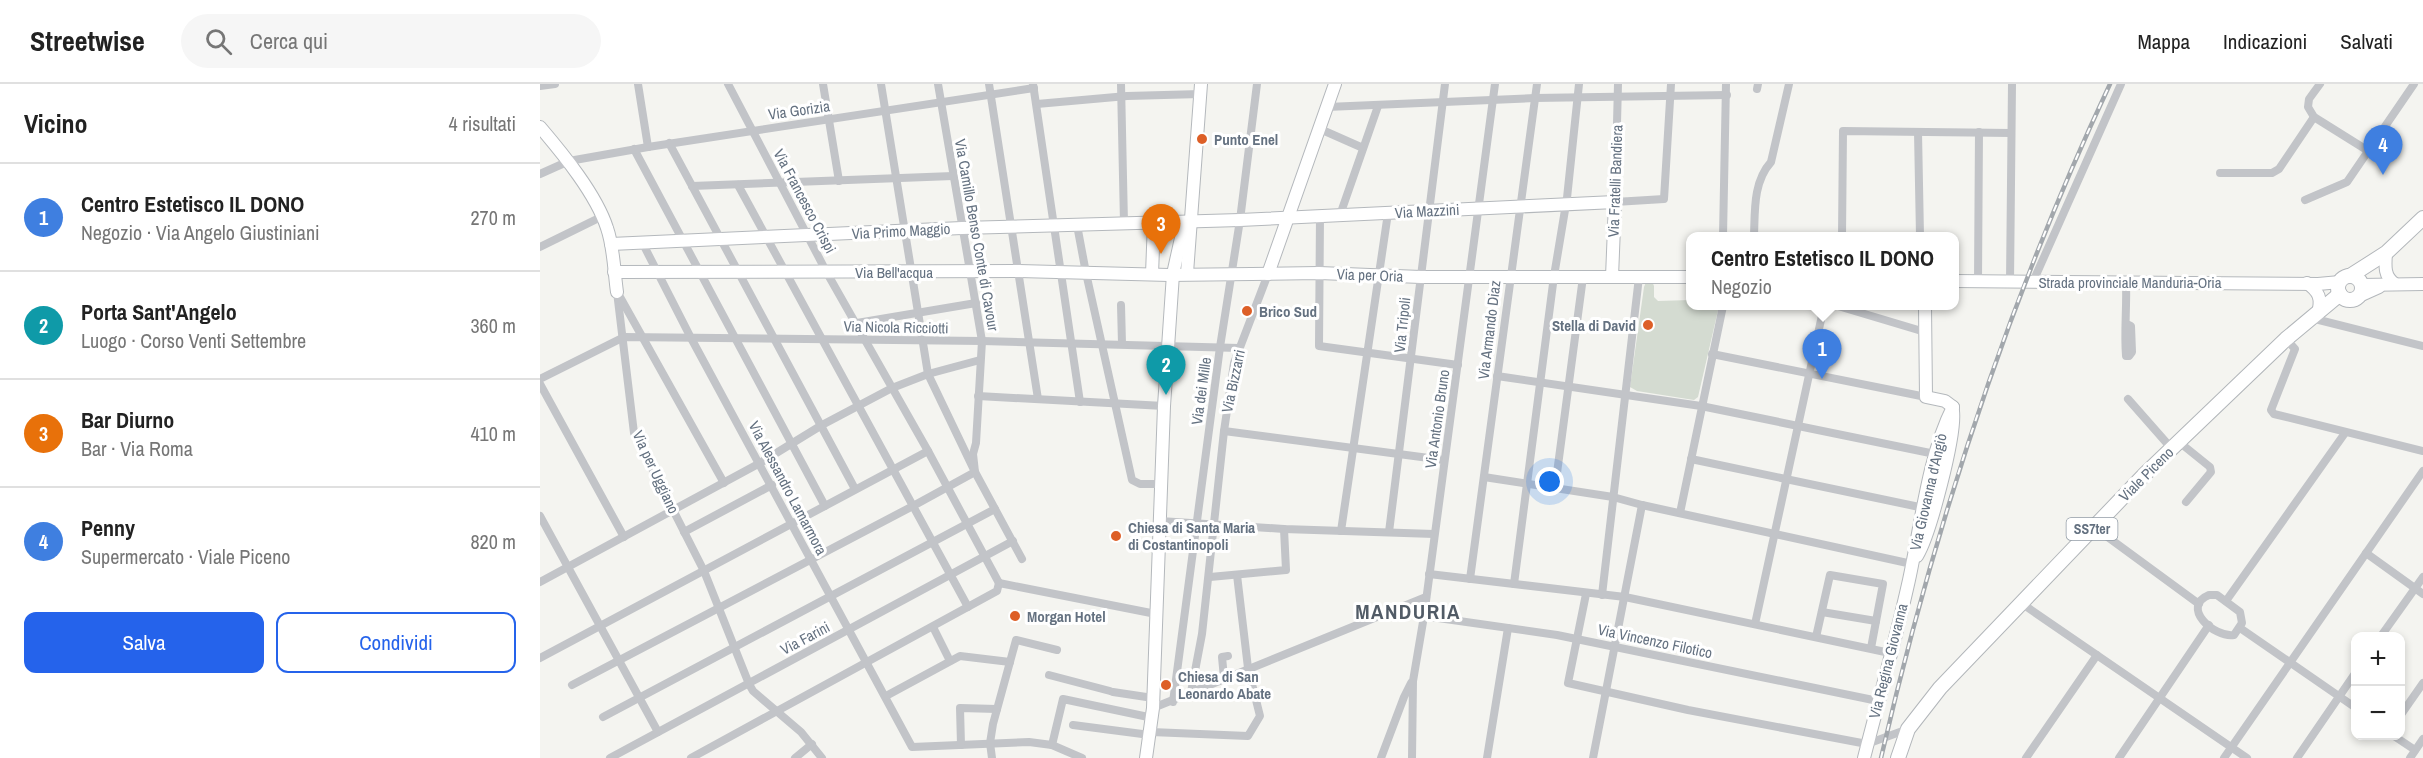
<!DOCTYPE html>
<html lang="it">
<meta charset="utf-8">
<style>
:root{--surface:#fff;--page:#f6f6f6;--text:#222;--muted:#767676;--line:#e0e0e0;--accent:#2563eb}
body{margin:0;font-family:"Archivo Narrow",sans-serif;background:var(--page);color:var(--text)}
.controls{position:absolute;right:18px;bottom:18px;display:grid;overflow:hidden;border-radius:12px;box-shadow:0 3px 9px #0003}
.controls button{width:54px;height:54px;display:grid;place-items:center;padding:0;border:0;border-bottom:2px solid var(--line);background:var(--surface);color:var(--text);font:30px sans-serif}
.you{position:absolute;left:1010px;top:398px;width:21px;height:21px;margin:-15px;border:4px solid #fff;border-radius:50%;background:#1a73e8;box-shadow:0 0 0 9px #1a73e833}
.badge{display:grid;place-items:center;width:39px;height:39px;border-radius:50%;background:var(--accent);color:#fff;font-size:20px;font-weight:700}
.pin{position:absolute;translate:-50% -50px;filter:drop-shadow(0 2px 3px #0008)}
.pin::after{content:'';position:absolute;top:32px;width:21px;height:18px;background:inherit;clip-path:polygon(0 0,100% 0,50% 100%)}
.popup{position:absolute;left:1146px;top:148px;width:273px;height:78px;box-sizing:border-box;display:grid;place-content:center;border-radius:12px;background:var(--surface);filter:drop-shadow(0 2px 4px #0005);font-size:20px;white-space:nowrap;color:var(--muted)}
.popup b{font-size:22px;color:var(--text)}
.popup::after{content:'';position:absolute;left:50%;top:100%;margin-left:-12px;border:12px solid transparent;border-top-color:var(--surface)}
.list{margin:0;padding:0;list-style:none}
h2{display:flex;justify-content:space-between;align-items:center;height:78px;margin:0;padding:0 24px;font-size:26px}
h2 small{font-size:20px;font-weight:400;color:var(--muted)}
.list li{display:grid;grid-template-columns:39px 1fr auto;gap:18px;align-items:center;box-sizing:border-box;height:108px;padding:0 24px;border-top:2px solid var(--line)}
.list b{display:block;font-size:22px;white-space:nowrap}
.list p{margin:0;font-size:20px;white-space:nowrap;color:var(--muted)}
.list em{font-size:20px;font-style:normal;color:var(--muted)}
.actions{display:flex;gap:12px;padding:18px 24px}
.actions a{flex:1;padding:14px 0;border:2px solid var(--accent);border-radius:12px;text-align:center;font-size:21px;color:var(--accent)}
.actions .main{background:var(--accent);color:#fff}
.icon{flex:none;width:33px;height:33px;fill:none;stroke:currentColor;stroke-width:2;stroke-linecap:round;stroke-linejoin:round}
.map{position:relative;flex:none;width:1883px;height:674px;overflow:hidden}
header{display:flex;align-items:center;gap:36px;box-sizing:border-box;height:84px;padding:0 30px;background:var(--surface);border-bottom:2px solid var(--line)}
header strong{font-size:28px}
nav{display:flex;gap:33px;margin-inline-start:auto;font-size:21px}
.search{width:420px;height:54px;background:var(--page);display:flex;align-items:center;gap:15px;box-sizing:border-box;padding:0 21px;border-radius:33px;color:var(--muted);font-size:22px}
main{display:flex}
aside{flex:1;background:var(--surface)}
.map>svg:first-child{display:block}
.green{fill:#d4dbd1}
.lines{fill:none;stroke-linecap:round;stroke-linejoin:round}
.secondary-casing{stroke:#b4b8bc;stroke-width:14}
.primary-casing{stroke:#b2b6ba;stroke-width:16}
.street{stroke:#c2c4c8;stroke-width:8}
.secondary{stroke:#fff;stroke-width:12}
.primary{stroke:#fff;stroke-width:14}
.rail-casing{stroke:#a2a7ac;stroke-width:4.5}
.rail{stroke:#fff;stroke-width:2;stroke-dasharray:7;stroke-linecap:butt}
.poi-dot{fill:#dd5f27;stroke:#fff;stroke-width:2}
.labels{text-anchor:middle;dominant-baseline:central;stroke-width:6;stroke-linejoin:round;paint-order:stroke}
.shield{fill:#fff;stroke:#929ca6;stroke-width:1.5}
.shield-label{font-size:14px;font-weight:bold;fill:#647180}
.street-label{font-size:15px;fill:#647180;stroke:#fff}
.poi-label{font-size:15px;font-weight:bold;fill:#647180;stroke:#fff;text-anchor:start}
.district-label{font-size:21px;font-weight:bold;letter-spacing:1.5px;fill:#515b66;stroke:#fff}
</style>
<header>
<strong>Streetwise</strong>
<div class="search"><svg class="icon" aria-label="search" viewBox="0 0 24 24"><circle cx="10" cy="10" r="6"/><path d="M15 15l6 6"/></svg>Cerca qui</div>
<nav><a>Mappa</a><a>Indicazioni</a><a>Salvati</a></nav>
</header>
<main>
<aside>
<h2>Vicino<small>4 risultati</small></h2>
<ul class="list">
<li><span class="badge" style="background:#3f7fe0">1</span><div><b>Centro Estetisco IL DONO</b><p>Negozio · Via Angelo Giustiniani</p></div><em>270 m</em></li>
<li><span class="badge" style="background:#0f9aa8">2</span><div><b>Porta Sant'Angelo</b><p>Luogo · Corso Venti Settembre</p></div><em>360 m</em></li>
<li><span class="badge" style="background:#e8710a">3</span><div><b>Bar Diurno</b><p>Bar · Via Roma</p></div><em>410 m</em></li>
<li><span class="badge" style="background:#3f7fe0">4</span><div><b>Penny</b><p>Supermercato · Viale Piceno</p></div><em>820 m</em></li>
</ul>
<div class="actions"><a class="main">Salva</a><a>Condividi</a></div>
</aside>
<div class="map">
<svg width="1883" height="674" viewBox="0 0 1883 674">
<rect width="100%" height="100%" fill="#f4f4f0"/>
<!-- green -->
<polygon class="green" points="1112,197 1114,202 1114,213 1118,217 1150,216 1150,222 1179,222 1158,313 1154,316 1097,307 1090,303 1104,203 1106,198"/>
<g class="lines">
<defs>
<g id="secondary">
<path d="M 0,43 C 23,70 56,110 67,144 C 74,164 74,187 77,208"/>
<polyline points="71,160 422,144 700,136 1075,118 1072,193"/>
<path d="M 1846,169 C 1845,182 1844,193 1855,200"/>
<polyline points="74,188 479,187 629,191 779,189 881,193 1150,193"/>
<polyline points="647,189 661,0"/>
<polyline points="612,190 614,138"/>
<polyline points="728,190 795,0"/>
<polyline points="1414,197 1778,200 1800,198"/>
<path d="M 1767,199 C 1779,208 1782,214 1778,229"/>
<polyline points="1822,201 1883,200"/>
<polyline points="1819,212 1839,203"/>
<polyline points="1385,222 1386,313 1405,317 1413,323"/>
<path d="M 1377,472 C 1390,451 1416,351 1413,327"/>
<polyline points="606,674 613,624 624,322 633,190 643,145 651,137"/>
<path d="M 1324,674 C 1339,615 1356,555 1369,496 C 1381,441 1388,372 1413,323"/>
</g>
<g id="primary">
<polyline points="1810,192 1846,169 1883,134"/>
<circle cx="1810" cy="204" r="12"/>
<polyline points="1358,674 1368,645 1400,604 1605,390 1746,255 1800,210"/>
</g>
</defs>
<!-- secondary casing -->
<use href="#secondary" class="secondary-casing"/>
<!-- primary casing -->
<use href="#primary" class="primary-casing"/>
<!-- street -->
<g class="street">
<polyline points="98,0 108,63"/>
<polyline points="188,0 287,189 388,367 459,499"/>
<polyline points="283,0 299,97"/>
<polyline points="341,0 388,290 435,388 373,422 428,523"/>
<polyline points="398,0 442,257 436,359 433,370 435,388 482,475"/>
<polyline points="449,0 498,315"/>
<polyline points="493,0 540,318"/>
<polyline points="581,0 584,139"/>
<polyline points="1078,0 1075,118 1124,115 1131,0"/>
<polyline points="1780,0 1769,15 1768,23 1774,33 1830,68"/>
<polyline points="0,2 15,0"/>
<polyline points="1217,5 1218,0"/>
<polyline points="497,20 587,12 661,10"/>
<polyline points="787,23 995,14 1187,11"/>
<polyline points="780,45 823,64"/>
<polyline points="1378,48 1380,152"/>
<polyline points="129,59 315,405"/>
<polyline points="94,65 285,422"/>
<polyline points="1680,89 1732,89 1739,85 1774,33"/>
<polyline points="0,90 29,77 108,63 494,4"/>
<polyline points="152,102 413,92"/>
<polyline points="1765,116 1807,98 1874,0"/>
<polyline points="800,131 838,22"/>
<polyline points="780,132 779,262 918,281"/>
<polyline points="537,141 546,189 592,396 600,400 622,400"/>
<polyline points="1183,152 1186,0"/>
<path d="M 1214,152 C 1215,127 1213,98 1231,78 L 1249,0"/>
<polyline points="1302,152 1303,47 1471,49"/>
<polyline points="102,158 151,254 372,663 489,658 512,661 542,674"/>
<polyline points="0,163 63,132"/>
<polyline points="1438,197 1439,48"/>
<polyline points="1470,198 1472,0"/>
<polyline points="1496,198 1496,191 1581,0"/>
<path d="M 1586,198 C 1587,223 1584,247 1586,272 L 1589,272 L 1592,268 L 1591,242 L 1587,240"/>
<polyline points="77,208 94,349 164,487 209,600 213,607 261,648 282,674"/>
<polyline points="80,213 184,399"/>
<polyline points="581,221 582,260"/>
<polyline points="1298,222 1385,248"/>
<polyline points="1771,234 1883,262"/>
<polyline points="317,239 436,219"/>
<polyline points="1746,255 1755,265 1731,326 1734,330 1883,367"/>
<polyline points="1172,270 1386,313"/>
<polyline points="957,292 1161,322 1395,370"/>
<polyline points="0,295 84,253 442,257 699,264"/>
<polyline points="0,300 84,453"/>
<polyline points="438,312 624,322"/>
<polyline points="1588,315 1632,365"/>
<polyline points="684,347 904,376"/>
<polyline points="1639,358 1670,383 1671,388 1646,418"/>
<polyline points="1151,375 1384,424"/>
<polyline points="944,393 1073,413 1102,421 1372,480"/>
<polyline points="1015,404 1043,193"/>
<polyline points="1140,429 1183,222"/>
<polyline points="0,432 118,648"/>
<polyline points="620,437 744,445 894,450"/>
<polyline points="1554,443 1659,520"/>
<polyline points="801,447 848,129"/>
<polyline points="144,448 232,401"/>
<polyline points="849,448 905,0"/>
<polyline points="1826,469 1883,510"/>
<polyline points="889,490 1085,513 1350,569"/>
<polyline points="670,493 746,486 744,445"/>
<polyline points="930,495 997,0"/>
<polyline points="0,498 220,379 282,341 352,304 388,290 440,276"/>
<polyline points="459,499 616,530"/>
<polyline points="974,500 1014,192 1027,114 1039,0"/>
<polyline points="1046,510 1028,599 1148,626 1327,660 1368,645"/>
<polyline points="1062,511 1099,193"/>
<path d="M 1669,511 L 1677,511 L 1700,528 L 1702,539 L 1694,551 C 1674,554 1640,523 1669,511 Z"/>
<polyline points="1686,517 1805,349"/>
<polyline points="1481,519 1707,674"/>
<polyline points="1282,528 1336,537"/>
<polyline points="884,532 1017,551 1338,617"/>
<polyline points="1215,540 1284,222"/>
<polyline points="393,543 410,577"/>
<polyline points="1700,544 1816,624"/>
<polyline points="1841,552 1883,493"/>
<polyline points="1276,553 1290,491 1343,500 1331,564"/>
<polyline points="0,574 388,367"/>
<polyline points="509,591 570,607"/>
<polyline points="684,594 682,573 688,572"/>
<polyline points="32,601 373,422 198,101"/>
<polyline points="573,608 613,614"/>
<polyline points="651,608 662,550 684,347 694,279 728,190"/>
<polyline points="346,612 420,572 470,578"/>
<polyline points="633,618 680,263 700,136 717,0"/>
<polyline points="613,624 886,513"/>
<polyline points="1860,632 1883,599"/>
<polyline points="63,633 455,425"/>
<polyline points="533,641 610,651"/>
<polyline points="611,648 708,652 720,632 708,584 697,491"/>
<polyline points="1854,652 1875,666"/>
<polyline points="421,661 420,624 457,625"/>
<polyline points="512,661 523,615 613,634"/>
<polyline points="70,674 473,457"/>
<polyline points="151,674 457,507 459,499"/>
<polyline points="255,674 272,660"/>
<polyline points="452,674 450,659 453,640 476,556 517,566"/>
<polyline points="841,674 864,613 871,599"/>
<polyline points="872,674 873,597 884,532 955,0"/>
<polyline points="947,674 968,544"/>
<polyline points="1053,674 1102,421"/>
<polyline points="1486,674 1557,571"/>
<polyline points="1579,674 1669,541"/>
<polyline points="1684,674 1883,387"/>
<polyline points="1757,674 1816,588"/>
<polyline points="1870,674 1883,655"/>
</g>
<!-- secondary -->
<use href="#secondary" class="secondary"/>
<!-- primary -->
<use href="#primary" class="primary"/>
<defs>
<path id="rail" d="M 1341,674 C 1395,440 1468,217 1570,0"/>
</defs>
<!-- rail casing -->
<use href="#rail" class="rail-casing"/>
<!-- rail -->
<use href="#rail" class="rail"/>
</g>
<!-- markers -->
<g class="poi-dot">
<circle cx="662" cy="55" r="6"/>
<circle cx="707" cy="227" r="6"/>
<circle cx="1108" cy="241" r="6"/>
<circle cx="576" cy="452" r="6"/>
<circle cx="475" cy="532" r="6"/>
<circle cx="626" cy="601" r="6"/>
</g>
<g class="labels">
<!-- shield labels -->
<rect class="shield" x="1526.5" y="434" width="51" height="22" rx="4.5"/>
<g class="shield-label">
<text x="1552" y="445">SS7ter</text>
</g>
<!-- street labels -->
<g class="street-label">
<text transform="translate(259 26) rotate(-8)">Via Gorizia</text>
<text transform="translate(1075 97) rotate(-88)">Via Fratelli Bandiera</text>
<text transform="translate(265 117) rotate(62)">Via Francesco Crispi</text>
<text transform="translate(887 127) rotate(-3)">Via Mazzini</text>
<text transform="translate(361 147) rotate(-3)">Via Primo Maggio</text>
<text transform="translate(437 151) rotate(80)">Via Camillo Benso Conte di Cavour</text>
<text x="354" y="188">Via Bell'acqua</text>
<text transform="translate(830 191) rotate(2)">Via per Oria</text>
<text x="1590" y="198">Strada provinciale Manduria-Oria</text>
<text transform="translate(862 241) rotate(-84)">Via Tripoli</text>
<text transform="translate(356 243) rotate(1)">Via Nicola Ricciotti</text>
<text transform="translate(949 246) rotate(-83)">Via Armando Diaz</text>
<text transform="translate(693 297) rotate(-78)">Via Bizzarri</text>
<text transform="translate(661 307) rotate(-82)">Via dei Mille</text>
<text transform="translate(897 335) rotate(-82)">Via Antonio Bruno</text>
<text transform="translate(116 388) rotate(65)">Via per Uggiano</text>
<text transform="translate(1606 390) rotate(-45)">Viale Piceno</text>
<text transform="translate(248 404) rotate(62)">Via Alessandro Lamarmora</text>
<text transform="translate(1388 408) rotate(-77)">Via Giovanna d'Angiò</text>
<text transform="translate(265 554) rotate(-28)">Via Farini</text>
<text transform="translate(1115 557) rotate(12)">Via Vincenzo Filotico</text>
<text transform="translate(1348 577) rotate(-76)">Via Regina Giovanna</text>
</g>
<!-- poi labels -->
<g class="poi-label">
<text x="674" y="55">Punto Enel</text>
<text x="719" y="227">Brico Sud</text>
<text x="1096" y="241" text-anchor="end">Stella di David</text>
<text x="588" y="443">Chiesa di Santa Maria<tspan x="588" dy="17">di Costantinopoli</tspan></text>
<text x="487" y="532">Morgan Hotel</text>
<text x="638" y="592">Chiesa di San<tspan x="638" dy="17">Leonardo Abate</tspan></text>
</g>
<!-- district labels -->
<g class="district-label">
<text x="868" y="527">MANDURIA</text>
</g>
</g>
</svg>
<div class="controls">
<button>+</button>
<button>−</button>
</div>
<div class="you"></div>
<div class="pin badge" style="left:1282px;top:295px;background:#3f7fe0">1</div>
<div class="popup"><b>Centro Estetisco IL DONO</b>Negozio</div>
<div class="pin badge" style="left:626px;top:311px;background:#0f9aa8">2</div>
<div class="pin badge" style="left:621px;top:170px;background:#e8710a">3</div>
<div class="pin badge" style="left:1843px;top:91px;background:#3f7fe0">4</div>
</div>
</main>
